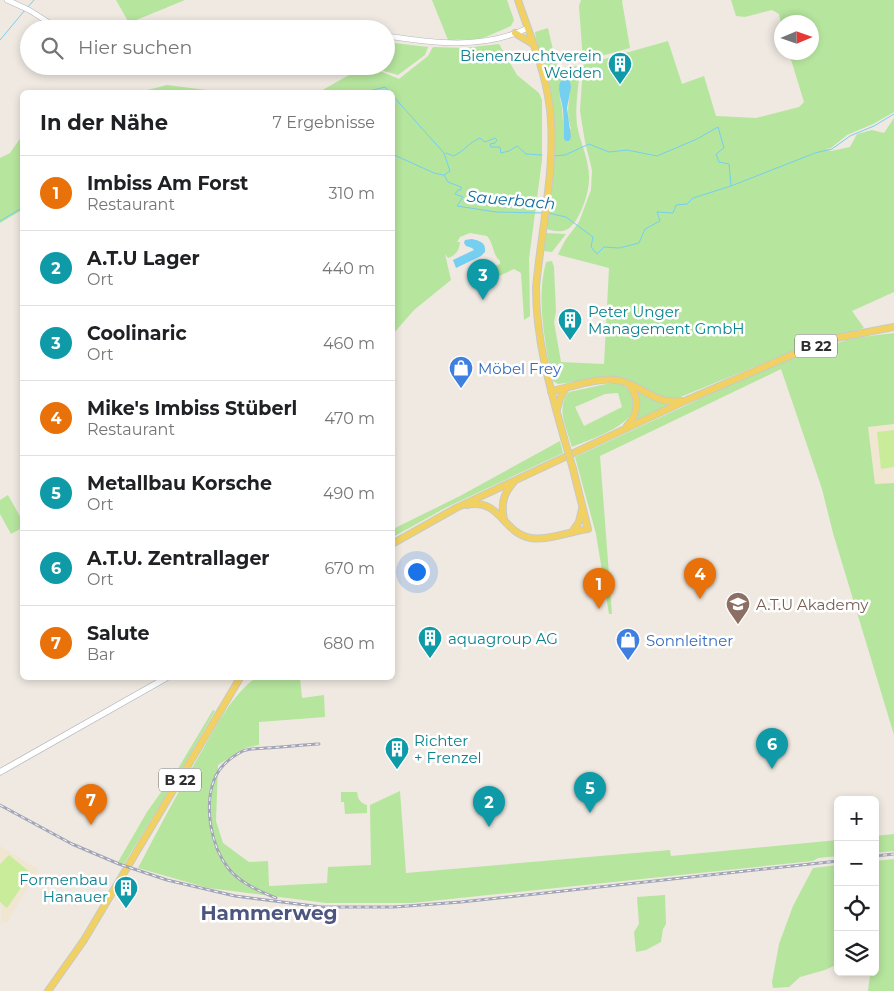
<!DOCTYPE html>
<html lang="de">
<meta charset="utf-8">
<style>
:root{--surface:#fff;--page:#f2f2f2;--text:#202124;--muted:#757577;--line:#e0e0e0;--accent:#0f766e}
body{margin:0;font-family:Montserrat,sans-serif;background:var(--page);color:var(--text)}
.controls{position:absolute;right:15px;bottom:15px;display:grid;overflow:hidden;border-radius:8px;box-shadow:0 2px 8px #0003}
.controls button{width:45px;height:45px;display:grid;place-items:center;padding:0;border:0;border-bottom:1px solid var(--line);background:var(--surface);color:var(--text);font:25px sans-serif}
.compass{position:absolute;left:774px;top:15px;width:45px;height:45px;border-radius:50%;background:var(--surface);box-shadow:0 2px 8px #0003;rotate:88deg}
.you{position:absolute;left:416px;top:571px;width:18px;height:18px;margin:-12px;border:4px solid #fff;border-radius:50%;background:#1a73e8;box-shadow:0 0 0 8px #1a73e833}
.badge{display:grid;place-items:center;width:32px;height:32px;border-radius:50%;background:var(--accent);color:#fff;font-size:16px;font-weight:700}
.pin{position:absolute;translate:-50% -41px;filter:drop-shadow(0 1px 2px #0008)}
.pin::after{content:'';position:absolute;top:26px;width:18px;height:15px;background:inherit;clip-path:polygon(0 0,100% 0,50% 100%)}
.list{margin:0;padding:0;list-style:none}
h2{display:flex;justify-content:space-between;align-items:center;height:65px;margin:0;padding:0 20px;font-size:21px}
h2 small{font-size:16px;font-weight:400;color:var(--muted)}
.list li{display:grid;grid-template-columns:32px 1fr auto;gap:15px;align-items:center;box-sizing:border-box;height:75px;padding:0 20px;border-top:1px solid var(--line)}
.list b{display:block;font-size:19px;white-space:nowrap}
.list p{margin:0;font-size:16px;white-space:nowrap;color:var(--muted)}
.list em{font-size:16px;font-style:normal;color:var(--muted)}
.icon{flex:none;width:28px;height:28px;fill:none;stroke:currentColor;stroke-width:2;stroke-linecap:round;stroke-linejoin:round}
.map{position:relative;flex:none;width:894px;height:991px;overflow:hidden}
.search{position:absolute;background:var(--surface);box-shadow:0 2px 8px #0003;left:20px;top:20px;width:375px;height:55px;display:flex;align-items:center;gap:12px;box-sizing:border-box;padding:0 18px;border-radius:28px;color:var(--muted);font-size:19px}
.panel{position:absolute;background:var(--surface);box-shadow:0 2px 8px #0003;left:20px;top:90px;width:375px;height:590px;border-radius:8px}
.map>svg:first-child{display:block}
.education{fill:#f0e6d1}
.green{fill:#b6e59e;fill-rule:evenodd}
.pitch{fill:#c9ec9a}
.water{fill:#75cff0}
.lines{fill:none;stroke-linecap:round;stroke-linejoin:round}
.stream{stroke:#75cff0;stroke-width:1}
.tertiary-casing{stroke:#b4b7c1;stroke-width:6}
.secondary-casing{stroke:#b4b7c1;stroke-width:7}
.primary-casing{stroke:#c9c9c9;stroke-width:8}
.tertiary{stroke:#fff;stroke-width:5}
.secondary{stroke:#fff;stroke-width:5.5}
.primary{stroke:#f2d163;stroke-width:6}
.rail-casing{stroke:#a3a6b8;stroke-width:3}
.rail{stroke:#fff;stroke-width:1;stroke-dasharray:4;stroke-linecap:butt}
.primary-bridge-casing{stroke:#c9c9c9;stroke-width:8;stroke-linecap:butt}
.primary-bridge{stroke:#f2d163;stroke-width:6}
.labels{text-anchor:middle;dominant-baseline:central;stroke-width:5;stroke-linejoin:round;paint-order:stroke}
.shield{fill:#fff;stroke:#6d6d6d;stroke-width:1}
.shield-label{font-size:14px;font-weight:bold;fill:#2e2e2e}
.culture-label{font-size:15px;fill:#0d838f;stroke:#fff;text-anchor:start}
.shop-label{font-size:15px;fill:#366cbe;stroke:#fff;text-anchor:start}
.education-label{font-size:15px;fill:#785e54;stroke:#fff;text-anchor:start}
.water-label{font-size:16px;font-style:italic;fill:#0d6fa3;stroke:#fff}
.district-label{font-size:20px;font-weight:bold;fill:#4d5680;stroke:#fff}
</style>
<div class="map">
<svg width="894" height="991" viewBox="0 0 894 991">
<rect width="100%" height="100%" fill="#efe9e1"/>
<!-- education -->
<g class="education">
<polygon points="894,424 894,483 875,484 868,427"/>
<polygon points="0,846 38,869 7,923 4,921 1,925"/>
</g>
<!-- green -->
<g class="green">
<polygon points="116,0 185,0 129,23"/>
<polygon points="432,0 507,0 514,20 511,26 481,39 448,40"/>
<polygon points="581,0 623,0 622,1 630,48 583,61 579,6"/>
<path d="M 731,0 L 894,0 L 894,112 L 873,124 L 847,135 L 831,148 L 826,149 L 831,151 L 850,147 L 857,134 L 872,130 L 884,133 L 894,118 L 894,292 L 852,311 L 864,328 L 796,350 L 673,400 L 651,393 L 624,378 L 614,377 L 558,384 L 553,381 L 551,376 C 545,339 536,299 546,262 L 552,261 L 554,267 L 556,312 L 554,322 L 561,362 L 604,364 L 609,268 L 559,255 L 558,254 L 566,239 L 579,222 L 591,190 L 592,170 L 585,142 L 580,111 L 583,65 L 668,41 L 682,84 L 704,76 L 716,116 L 756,118 L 799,107 L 804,102 L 789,53 L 812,52 L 812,22 L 781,23 L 779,14 L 772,10 L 745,17 L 736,16 Z"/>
<polygon points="548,28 557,67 546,70 536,39 535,32"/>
<path d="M 386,42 L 428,47 L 425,55 L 398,75 L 373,68 L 399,79 L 428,56 L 433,47 L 464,48 L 499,44 L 517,75 L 539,93 L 542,100 L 542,160 L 529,259 L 530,316 L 524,320 L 521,273 L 514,269 L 495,278 L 489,268 L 500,264 L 500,261 C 492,254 495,246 487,236 L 470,233 L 460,237 L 457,242 L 460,242 C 459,251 456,255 448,258 L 445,254 L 451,280 L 414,310 L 393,334 L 392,92 L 319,92 L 365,66 L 386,66 Z"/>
<path d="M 576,66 L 580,71 C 578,89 575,107 577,125 C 580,142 589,159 589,177 C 590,191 580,221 568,229 C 561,233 553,231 546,229 C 553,178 559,128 548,77 L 553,76 L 553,72 ZM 569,78 C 573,95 564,108 571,128 L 564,139 L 562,107 L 560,99 L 559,87 Z"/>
<polygon points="167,85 223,92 140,92"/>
<polygon points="22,136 22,210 0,223 0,158 10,153"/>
<polygon points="546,233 566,234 552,252 544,251"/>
<polygon points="894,333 894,424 868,427 875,484 894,483 894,735 833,533 822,489 781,369 600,456 612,614 609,614 596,534 575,457 779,362 853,338"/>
<path d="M 611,383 C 623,384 628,386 632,397 C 644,424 590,439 572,447 C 567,429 555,407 569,392 ZM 618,393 L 622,407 L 584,426 L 575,407 L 605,394 Z"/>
<path d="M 637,391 L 649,398 L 671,405 L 634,422 C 641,410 641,403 637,391 Z"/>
<polygon points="560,441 563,453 447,507 393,537 393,529 460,496"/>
<polygon points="8,495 22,520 22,528 11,534 0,514 0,500"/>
<path d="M 255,678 L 300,678 L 302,698 L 324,695 L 325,717 L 259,722 L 259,745 L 245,748 L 218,765 L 216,821 L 223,843 L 249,862 L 268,861 L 269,886 L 327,883 L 328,867 L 371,865 L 370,805 L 400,791 L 406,873 L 670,850 L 671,856 L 838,840 L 838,856 L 818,858 L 813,861 L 412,903 L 326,903 L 208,888 L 138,868 C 159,828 180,788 203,749 C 218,723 231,697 255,678 Z"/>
<polygon points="213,710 215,711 180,772 124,864 118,862 147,812 179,767"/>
<path d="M 341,792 L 357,792 C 358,799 360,803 367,805 L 367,813 L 345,814 L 344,802 L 341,802 Z"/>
<polygon points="894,834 894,851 875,853 875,836"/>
<polygon points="894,859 894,991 868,991 870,975 872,972 875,972 876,962 875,861"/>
<polygon points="838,865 838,964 825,970 800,977 789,987 773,988 772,982 779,944 793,906 813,868"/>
<polygon points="665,895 666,924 663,929 661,942 646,950 636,952 634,932 639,924 637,897"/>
</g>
<!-- pitch -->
<g class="pitch">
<polygon points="894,430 894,467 881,469 877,432"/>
<polygon points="9,855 31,873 7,908 0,902 0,864"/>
</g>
<!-- water -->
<g class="water">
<path d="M 569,77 L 571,87 L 567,108 L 571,137 L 569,141 L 566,141 L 564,139 C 563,129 564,119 563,110 C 562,100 557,92 560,82 Z"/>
<path d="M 472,239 C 480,241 486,242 485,252 L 481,256 L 456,268 L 453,260 L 474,250 L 472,248 L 466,246 L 464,243 L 465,240 Z"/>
</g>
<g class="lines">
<!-- stream -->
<g class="stream">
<polyline points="28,7 34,0"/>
<polyline points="0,40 25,10"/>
<polyline points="366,92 385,87 390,92"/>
<polyline points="392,95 444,153 450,171 444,175 448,182 461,187 461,190 458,190 455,194 463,197 457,206 496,212 544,213"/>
<path d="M 446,153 L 453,156 C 465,151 468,143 480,138 L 485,142 L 495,138 L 497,140 L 495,143 L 490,144 L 491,147 L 500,147 L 501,153 L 509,151 L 517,146 L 526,154 L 542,155"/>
<polyline points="392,154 434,173 443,175"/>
<polyline points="554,156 565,155 589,144 609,152 627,150 657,156 697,139 718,127 724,148 716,154 719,162 729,164 731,185"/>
<polyline points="548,213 566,217 593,237 591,247 597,254 604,247 619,248 639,243 645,229 660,221 657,212 673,213 676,205 687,204 693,198 731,186 815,153 832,149 850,136 874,126 894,114"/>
<polyline points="0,221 22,208"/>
</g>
<defs>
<g id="tertiary">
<polyline points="7,0 29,10 59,29"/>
<path d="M 386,36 C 434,43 482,50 528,28"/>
</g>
<polyline id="secondary" points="0,772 166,678"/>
<g id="primary">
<path d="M 518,0 C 529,33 544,67 549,102 C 558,159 541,230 536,288 C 536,340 550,388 564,438"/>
<polyline points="515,33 533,44"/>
<path d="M 551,391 C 568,388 599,377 616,380 C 640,383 653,405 681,401"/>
<polyline points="557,409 560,398 566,388"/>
<path d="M 627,426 C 638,414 640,400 630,386"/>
<path d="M 467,505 C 501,498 502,533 531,538 C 547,541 572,531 588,529 L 573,469"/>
<path d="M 504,520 C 501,505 503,494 513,483"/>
<polyline points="572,532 579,522 582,509"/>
<polyline points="392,544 456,508 687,400 799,352 836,338 894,327"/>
<polyline points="48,991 84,940 240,678"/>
</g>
</defs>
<!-- tertiary casing -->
<use href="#tertiary" class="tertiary-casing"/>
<!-- secondary casing -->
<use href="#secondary" class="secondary-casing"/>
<!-- primary casing -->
<use href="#primary" class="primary-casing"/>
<!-- tertiary -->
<use href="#tertiary" class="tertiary"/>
<!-- secondary -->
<use href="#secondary" class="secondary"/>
<!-- primary -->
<use href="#primary" class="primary"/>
<defs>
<g id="rail">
<polyline points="0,805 72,844 119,864 167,880 235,896 322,907 394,907 461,902 838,861"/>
<polyline points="875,856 894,854"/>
<path d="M 276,898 C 259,891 240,883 228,868 C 211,846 204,807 214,780 C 219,767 231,757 243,751 C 249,748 259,749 266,748 C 284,747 301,745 319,744"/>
</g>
</defs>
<!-- rail casing -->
<use href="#rail" class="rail-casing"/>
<!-- rail -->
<use href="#rail" class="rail"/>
<defs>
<polyline id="primary-bridge" points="564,438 573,469"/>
</defs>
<!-- primary-bridge casing -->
<use href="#primary-bridge" class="primary-bridge-casing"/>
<!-- primary-bridge -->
<use href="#primary-bridge" class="primary-bridge"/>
</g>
<!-- icons -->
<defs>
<symbol id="building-pin" viewBox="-11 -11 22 30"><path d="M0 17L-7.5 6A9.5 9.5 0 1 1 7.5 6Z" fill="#0f9aa8" stroke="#fff"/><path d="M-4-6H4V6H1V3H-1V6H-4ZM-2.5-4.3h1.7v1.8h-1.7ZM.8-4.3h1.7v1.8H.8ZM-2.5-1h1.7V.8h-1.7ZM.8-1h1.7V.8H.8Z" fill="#fff"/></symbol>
<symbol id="shop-pin" viewBox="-11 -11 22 30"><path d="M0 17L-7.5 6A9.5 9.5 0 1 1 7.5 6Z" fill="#3f7fe0" stroke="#fff"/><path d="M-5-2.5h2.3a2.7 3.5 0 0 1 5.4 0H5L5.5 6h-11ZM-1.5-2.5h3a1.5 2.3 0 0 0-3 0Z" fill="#fff"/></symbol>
<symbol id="school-pin" viewBox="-11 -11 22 30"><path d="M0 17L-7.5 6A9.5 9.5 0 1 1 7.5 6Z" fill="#8d6e63" stroke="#fff"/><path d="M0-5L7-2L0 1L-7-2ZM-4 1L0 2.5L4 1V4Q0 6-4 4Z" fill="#fff"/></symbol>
</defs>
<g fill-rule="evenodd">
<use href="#building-pin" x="606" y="50" width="28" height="38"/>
<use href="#building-pin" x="556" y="306" width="28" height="38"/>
<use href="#shop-pin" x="447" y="354" width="28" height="38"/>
<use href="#school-pin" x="724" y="590" width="28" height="38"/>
<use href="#building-pin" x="416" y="624" width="28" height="38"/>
<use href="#shop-pin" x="614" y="626" width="28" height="38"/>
<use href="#building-pin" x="383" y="735" width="28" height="38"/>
<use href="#building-pin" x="112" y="874" width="28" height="38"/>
</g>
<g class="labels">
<!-- shield labels -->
<g class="shield">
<rect x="795" y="334.5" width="42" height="23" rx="4"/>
<rect x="159" y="768.5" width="42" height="23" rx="4"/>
</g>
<g class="shield-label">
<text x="816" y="346">B 22</text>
<text x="180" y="780">B 22</text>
</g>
<!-- culture labels -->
<g class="culture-label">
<text x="602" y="55" text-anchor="end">Bienenzuchtverein<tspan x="602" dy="17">Weiden</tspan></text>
<text x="588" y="311">Peter Unger<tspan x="588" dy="17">Management GmbH</tspan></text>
<text x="448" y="638">aquagroup AG</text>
<text x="414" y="740">Richter<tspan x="414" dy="17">+ Frenzel</tspan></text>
<text x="108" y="879" text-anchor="end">Formenbau<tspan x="108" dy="17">Hanauer</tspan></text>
</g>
<!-- shop labels -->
<g class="shop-label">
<text x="478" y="368">Möbel Frey</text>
<text x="646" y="640">Sonnleitner</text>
</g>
<!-- education labels -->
<g class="education-label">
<text x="756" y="604">A.T.U Akademy</text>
</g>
<!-- water labels -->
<g class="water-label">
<text transform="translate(511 200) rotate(5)">Sauerbach</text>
</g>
<!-- district labels -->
<g class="district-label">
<text x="269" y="913">Hammerweg</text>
</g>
</g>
</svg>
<div class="controls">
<button>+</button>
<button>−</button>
<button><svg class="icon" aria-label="locate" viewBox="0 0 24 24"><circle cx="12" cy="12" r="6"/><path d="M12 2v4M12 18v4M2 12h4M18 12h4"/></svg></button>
<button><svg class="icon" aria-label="layers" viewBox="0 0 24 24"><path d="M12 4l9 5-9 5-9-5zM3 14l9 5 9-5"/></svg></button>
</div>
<svg class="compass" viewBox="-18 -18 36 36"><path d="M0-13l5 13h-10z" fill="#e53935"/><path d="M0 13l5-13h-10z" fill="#757577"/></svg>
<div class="you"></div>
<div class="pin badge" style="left:599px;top:609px;background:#e8710a">1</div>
<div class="pin badge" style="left:489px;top:827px;background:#0f9aa8">2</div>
<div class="pin badge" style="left:483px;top:300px;background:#0f9aa8">3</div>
<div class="pin badge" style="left:700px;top:599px;background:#e8710a">4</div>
<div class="pin badge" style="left:590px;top:813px;background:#0f9aa8">5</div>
<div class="pin badge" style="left:772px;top:769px;background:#0f9aa8">6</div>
<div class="pin badge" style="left:91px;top:825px;background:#e8710a">7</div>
<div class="search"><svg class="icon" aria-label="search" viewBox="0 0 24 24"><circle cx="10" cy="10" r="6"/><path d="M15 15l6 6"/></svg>Hier suchen</div>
<section class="panel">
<h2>In der Nähe<small>7 Ergebnisse</small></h2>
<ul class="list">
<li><span class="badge" style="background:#e8710a">1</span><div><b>Imbiss Am Forst</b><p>Restaurant</p></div><em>310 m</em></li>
<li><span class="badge" style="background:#0f9aa8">2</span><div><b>A.T.U Lager</b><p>Ort</p></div><em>440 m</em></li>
<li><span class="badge" style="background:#0f9aa8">3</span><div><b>Coolinaric</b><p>Ort</p></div><em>460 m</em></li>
<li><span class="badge" style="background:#e8710a">4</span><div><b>Mike's Imbiss Stüberl</b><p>Restaurant</p></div><em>470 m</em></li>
<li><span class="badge" style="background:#0f9aa8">5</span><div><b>Metallbau Korsche</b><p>Ort</p></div><em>490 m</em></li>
<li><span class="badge" style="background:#0f9aa8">6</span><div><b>A.T.U. Zentrallager</b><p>Ort</p></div><em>670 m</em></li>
<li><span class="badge" style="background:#e8710a">7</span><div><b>Salute</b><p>Bar</p></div><em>680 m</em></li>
</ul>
</section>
</div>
